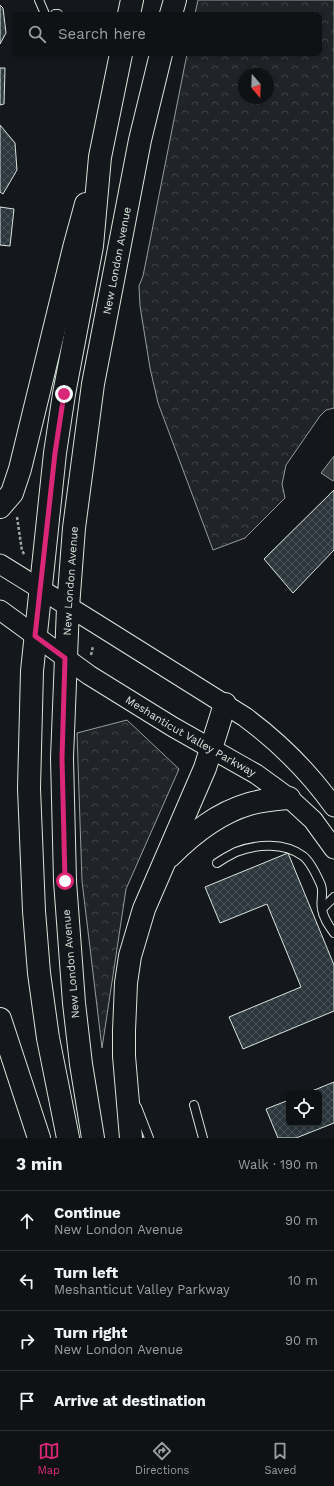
<!DOCTYPE html>
<meta charset="utf-8">
<style>
:root{--surface:#0f1215;--page:#1d2022;--text:#f1f3f6;--muted:#9b9ea0;--line:#2f3234;--accent:#db2777}
body{margin:0;font-family:"Work Sans",sans-serif;background:var(--page);color:var(--text)}
.controls{position:absolute;right:12px;bottom:12px;display:grid;overflow:hidden;border-radius:6px;box-shadow:0 2px 6px #0003}
.controls button{width:36px;height:36px;display:grid;place-items:center;padding:0;border:0;border-bottom:1px solid var(--line);background:var(--surface);color:var(--text);font:20px sans-serif}
.compass{position:absolute;left:238px;top:68px;width:36px;height:36px;border-radius:50%;background:var(--surface);box-shadow:0 2px 6px #0003;rotate:161deg}
.stop{position:absolute;width:12px;height:12px;margin:-9px;border:3px solid #db2777;border-radius:50%;background:#fff}
.stop.end{background:#db2777;border-color:#fff;box-shadow:0 1px 4px #0008}
.list{margin:0;padding:0;list-style:none}
h2{display:flex;justify-content:space-between;align-items:center;height:52px;margin:0;padding:0 16px;font-size:17px}
h2 small{font-size:13px;font-weight:400;color:var(--muted)}
.list li{display:grid;grid-template-columns:26px 1fr auto;gap:12px;align-items:center;box-sizing:border-box;height:60px;padding:0 16px;border-top:1px solid var(--line)}
.list b{display:block;font-size:15px;white-space:nowrap}
.list p{margin:0;font-size:13px;white-space:nowrap;color:var(--muted)}
.list em{font-size:13px;font-style:normal;color:var(--muted)}
.icon{flex:none;width:22px;height:22px;fill:none;stroke:currentColor;stroke-width:2;stroke-linecap:round;stroke-linejoin:round}
.map{position:relative;flex:none;width:334px;height:1138px;overflow:hidden}
.search{position:absolute;background:var(--surface);box-shadow:0 2px 6px #0003;left:12px;right:12px;top:12px;height:44px;display:flex;align-items:center;gap:10px;box-sizing:border-box;padding:0 14px;border-radius:6px;color:var(--muted);font-size:15px}
.sheet{height:292px;background:var(--surface)}
nav{display:flex;justify-content:space-around;align-items:center;box-sizing:border-box;height:56px;border-top:1px solid var(--line);background:var(--surface);font-size:11px;color:var(--muted)}
nav a{display:grid;justify-items:center;gap:2px}
nav .on{color:var(--accent)}
.map>svg:first-child{display:block}
.forest{fill:url(#forest-crowns);stroke:#939e99;fill-rule:evenodd}
.water{fill:#363b3e;stroke:#939e99}
.building{fill:url(#building-cross-hatch);stroke:#d8e6dc}
.lines{fill:none;stroke-linecap:round;stroke-linejoin:round}
.service-casing{stroke:#d8e6dc;stroke-width:10}
.tertiary-casing{stroke:#d8e6dc;stroke-width:21}
.primary-casing{stroke:#d8e6dc;stroke-width:24}
.path{stroke:#9da8a2;stroke-width:2.5;stroke-dasharray:3 2;stroke-linecap:butt}
.service{stroke:#14181c;stroke-width:8}
.tertiary{stroke:#14181c;stroke-width:19}
.primary{stroke:#14181c;stroke-width:22}
.route{stroke:#db2777;stroke-width:5}
.labels{text-anchor:middle;dominant-baseline:central;stroke-width:3;stroke-linejoin:round;paint-order:stroke}
.street-label{font-size:11px;fill:#d8e6dc;stroke:#14181c}
</style>
<div class="map">
<svg width="334" height="1138" viewBox="0 0 334 1138">
<defs>
<pattern id="forest-crowns" width="20" height="18" patternUnits="userSpaceOnUse"><rect width="20" height="18" fill="#202428"/><path d="M2 6a3 3 0 1 1 6 0M12 15a3 3 0 1 1 6 0" fill="none" stroke="#404447"/></pattern>
<pattern id="building-cross-hatch" width="8" height="8" patternUnits="userSpaceOnUse"><rect width="8" height="8" fill="#2c363c"/><path d="M0 0l8 8M0 8l8-8" fill="none" stroke="#4a5358"/></pattern>
</defs>
<rect width="100%" height="100%" fill="#14181c"/>
<!-- forest -->
<g class="forest">
<path d="M 198,0 L 334,0 L 334,408 L 326,410 L 320,416 L 286,465 L 282,484 L 285,498 L 245,538 L 213,550 L 158,403 L 150,368 L 140,306 L 139,286 L 143,276 L 187,54 L 320,54 L 320,14 L 195,14 ZM 244,74 L 268,74 L 268,98 L 244,98 Z"/>
<polygon points="127,720 179,769 126,889 102,1048 82,881 77,733"/>
</g>
<!-- water -->
<polygon class="water" points="334,456 334,479 333,481 321,473"/>
<!-- building -->
<g class="building">
<polygon points="0,5 3,8 6,33 0,44"/>
<polygon points="0,68 5,68 4,104 0,105"/>
<polygon points="0,125 15,143 17,170 3,194 0,192"/>
<polygon points="0,207 14,209 10,246 0,245"/>
<polygon points="334,490 334,550 293,593 264,559"/>
<polygon points="288,853 334,965 334,1011 243,1049 229,1017 301,987 267,904 220,923 205,887"/>
<polygon points="334,1082 334,1123 296,1138 278,1138 266,1109 289,1100 289,1123 319,1123 319,1093 307,1093"/>
</g>
<g class="lines">
<defs>
<g id="service">
<polyline points="39,0 45,14"/>
<polyline points="55,14 58,14"/>
<path d="M 217,863 C 223,859 230,855 236,852 C 257,844 284,842 303,856 C 311,862 317,876 321,885 C 324,892 320,901 322,909 C 323,918 329,926 334,933"/>
<polyline points="322,909 334,897"/>
<polyline points="194,1105 203,1138"/>
<polyline points="137,1107 149,1138"/>
</g>
<g id="tertiary">
<path d="M 0,564 L 95,623 L 245,717 C 280,743 309,772 334,807"/>
<path id="s1" d="M 0,610 L 89,675 L 173,727 L 256,774 L 274,787 L 289,798 L 313,820 L 334,849"/>
</g>
<g id="primary">
<polyline points="129,14 132,0"/>
<polyline points="171,14 175,0"/>
<polyline points="0,507 12,493 20,469 74,248 86,204"/>
<path d="M 170,856 C 193,833 218,813 249,804 C 262,800 276,799 289,798"/>
<polyline points="0,1019 39,1138"/>
<polyline points="68,1138 48,1038 39,973 34,911 29,788 32,671 55,453 64,394 92,246 100,157 121,54"/>
<path id="s2" d="M 93,1138 L 81,1064 L 74,1003 L 65,881 L 62,758 L 68,607 L 74,528 L 93,384 L 140,140 L 161,54"/>
<polyline points="131,1138 124,1056 124,1031 126,983 130,956 144,909 205,768 225,704"/>
</g>
</defs>
<!-- service casing -->
<use href="#service" class="service-casing"/>
<!-- tertiary casing -->
<use href="#tertiary" class="tertiary-casing"/>
<!-- primary casing -->
<use href="#primary" class="primary-casing"/>
<!-- path -->
<g class="path">
<polyline points="17,517 22,551 25,555"/>
<polyline points="91,655 93,646"/>
</g>
<!-- service -->
<use href="#service" class="service"/>
<!-- tertiary -->
<use href="#tertiary" class="tertiary"/>
<!-- primary -->
<use href="#primary" class="primary"/>
</g>
<g class="lines">
<!-- route -->
<polyline class="route" points="64,394 55,453 35,636 65,658 62,758 65,881"/>
</g>
<g class="labels">
<!-- street labels -->
<g class="street-label">
<text stroke="none"><textPath href="#s2" startOffset="883">New London Avenue</textPath></text>
<text stroke="none"><textPath href="#s2" startOffset="559">New London Avenue</textPath></text>
<text stroke="none"><textPath href="#s1" startOffset="229">Meshanticut Valley Parkway</textPath></text>
<text transform="translate(71 964) rotate(-95)">New London Avenue</text>
</g>
</g>
</svg>
<div class="controls">
<button><svg class="icon" aria-label="locate" viewBox="0 0 24 24"><circle cx="12" cy="12" r="6"/><path d="M12 2v4M12 18v4M2 12h4M18 12h4"/></svg></button>
</div>
<svg class="compass" viewBox="-18 -18 36 36"><path d="M0-13l5 13h-10z" fill="#e53935"/><path d="M0 13l5-13h-10z" fill="#9b9ea0"/></svg>
<div class="stop" style="left:65px;top:881px"></div>
<div class="stop end" style="left:64px;top:394px"></div>
<div class="search"><svg class="icon" aria-label="search" viewBox="0 0 24 24"><circle cx="10" cy="10" r="6"/><path d="M15 15l6 6"/></svg>Search here</div>
</div>
<section class="sheet">
<h2>3 min<small>Walk · 190 m</small></h2>
<ul class="list">
<li><svg class="icon" aria-label="ahead" viewBox="0 0 24 24"><path d="M12 20V5M6 11l6-6 6 6"/></svg><div><b>Continue</b><p>New London Avenue</p></div><em>90 m</em></li>
<li><svg class="icon" aria-label="left" viewBox="0 0 24 24"><path d="M17 20v-9H6M10 6l-5 5 5 5"/></svg><div><b>Turn left</b><p>Meshanticut Valley Parkway</p></div><em>10 m</em></li>
<li><svg class="icon" aria-label="right" viewBox="0 0 24 24"><path d="M7 20v-9h11M14 6l5 5-5 5"/></svg><div><b>Turn right</b><p>New London Avenue</p></div><em>90 m</em></li>
<li><svg class="icon" aria-label="arrive" viewBox="0 0 24 24"><path d="M6 21V4h12l-3 4 3 4H6"/></svg><div><b>Arrive at destination</b></div></li>
</ul>
</section>
<nav>
<a class="on"><svg class="icon" aria-label="map" viewBox="0 0 24 24"><path d="M3 6l6-2 6 2 6-2v14l-6 2-6-2-6 2zM9 4v14M15 6v14"/></svg>Map</a>
<a><svg class="icon" aria-label="directions" viewBox="0 0 24 24"><path d="M12 3l9 9-9 9-9-9zM9 14v-3h6M13 9l2 2-2 2"/></svg>Directions</a>
<a><svg class="icon" aria-label="saved" viewBox="0 0 24 24"><path d="M7 4h10v16l-5-4-5 4z"/></svg>Saved</a>
</nav>
